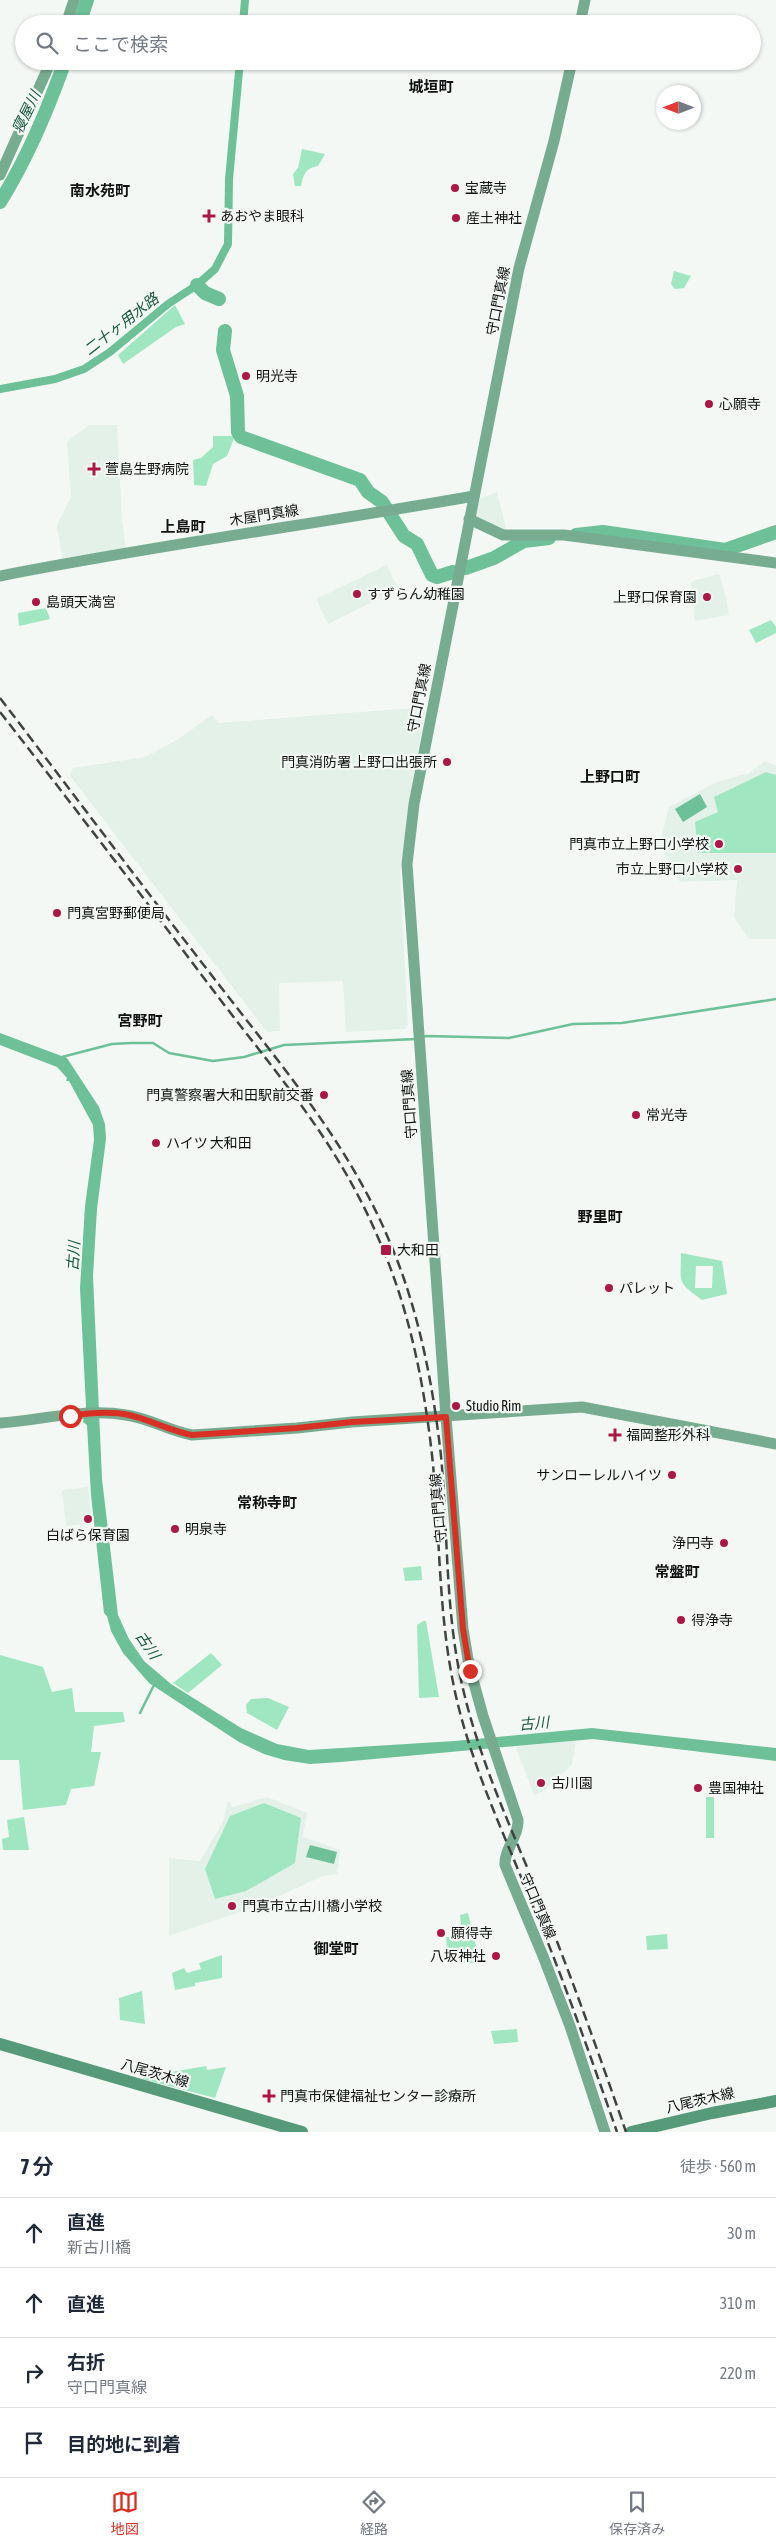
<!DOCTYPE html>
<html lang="ja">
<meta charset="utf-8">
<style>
:root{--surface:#fff;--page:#f2f2f3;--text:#1f2937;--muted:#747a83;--line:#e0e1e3;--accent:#d93025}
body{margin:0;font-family:"Asap Condensed","Noto Sans JP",sans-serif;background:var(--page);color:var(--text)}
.compass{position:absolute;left:656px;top:85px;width:45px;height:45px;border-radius:50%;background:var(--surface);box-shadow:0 1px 4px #0004;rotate:270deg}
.stop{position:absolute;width:15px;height:15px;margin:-11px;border:4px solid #d93025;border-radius:50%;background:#fff}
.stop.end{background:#d93025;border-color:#fff;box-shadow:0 1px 5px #0008}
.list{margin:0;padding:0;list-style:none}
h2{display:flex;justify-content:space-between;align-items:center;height:65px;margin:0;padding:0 20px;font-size:21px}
h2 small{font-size:16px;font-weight:400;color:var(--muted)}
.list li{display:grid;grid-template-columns:32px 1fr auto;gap:15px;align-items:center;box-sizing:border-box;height:70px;padding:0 20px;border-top:1px solid var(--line)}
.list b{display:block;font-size:19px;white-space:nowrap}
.list p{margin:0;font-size:16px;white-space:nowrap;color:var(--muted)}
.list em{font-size:16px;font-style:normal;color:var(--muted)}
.icon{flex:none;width:28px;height:28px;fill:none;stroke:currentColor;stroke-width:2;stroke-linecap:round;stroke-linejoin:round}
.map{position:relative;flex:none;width:776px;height:2132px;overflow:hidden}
.search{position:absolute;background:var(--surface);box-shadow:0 1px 4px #0004;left:15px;right:15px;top:15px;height:55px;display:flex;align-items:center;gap:12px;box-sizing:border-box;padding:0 18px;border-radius:28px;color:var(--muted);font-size:19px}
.sheet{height:345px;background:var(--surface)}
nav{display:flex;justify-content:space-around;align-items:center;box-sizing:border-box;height:70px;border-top:1px solid var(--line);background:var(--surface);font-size:14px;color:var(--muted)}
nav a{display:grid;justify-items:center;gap:2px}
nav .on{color:var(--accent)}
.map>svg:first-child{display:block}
.built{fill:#e3f1e9}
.green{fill:#a0e6c1;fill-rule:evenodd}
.water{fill:#6dc097}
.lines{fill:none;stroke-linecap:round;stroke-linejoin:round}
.stream{stroke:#6dc097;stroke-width:2.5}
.canal{stroke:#6dc097;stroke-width:8}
.river{stroke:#6dc097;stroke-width:14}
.secondary{stroke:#78ac91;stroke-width:11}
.primary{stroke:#579a79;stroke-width:12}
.rail{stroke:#414341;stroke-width:2.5;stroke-dasharray:10 5;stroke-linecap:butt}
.route{stroke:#d93025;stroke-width:6}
.poi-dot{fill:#ac1846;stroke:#f3f8f5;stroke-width:2}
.labels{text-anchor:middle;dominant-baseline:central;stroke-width:4.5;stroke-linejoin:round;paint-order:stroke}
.poi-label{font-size:14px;fill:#101110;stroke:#f3f8f5;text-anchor:start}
.street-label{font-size:14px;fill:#101110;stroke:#f3f8f5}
.neighbourhood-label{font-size:15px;font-weight:bold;fill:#101110;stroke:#f3f8f5}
.water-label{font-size:15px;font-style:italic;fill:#18573c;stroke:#f3f8f5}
</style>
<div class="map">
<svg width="776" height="2132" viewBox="0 0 776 2132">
<rect width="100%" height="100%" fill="#f3f8f5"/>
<!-- built -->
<g class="built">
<polygon points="89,425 117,425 122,520 126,549 62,558 57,525 71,497 67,442"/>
<polygon points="497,492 507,533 479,521 474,513 477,500"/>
<polygon points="387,565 398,589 328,624 316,599"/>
<polygon points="719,574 725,593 729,615 695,621 691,584 693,581"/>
<polygon points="426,707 412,782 400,874 408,1025 404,1029 346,1032 343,981 279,983 280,1031 267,1032 70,776 73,768 145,757 177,740 212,715 219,723"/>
<polygon points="765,761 776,766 776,939 749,939 734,917 737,880 680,882 662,850 661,839 669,807 717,782 749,773"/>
<polygon points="88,1487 92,1523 66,1526 62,1490"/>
<polygon points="576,1740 572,1765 545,1790 534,1795 516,1747"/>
<polygon points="267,1797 307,1813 303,1837 340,1850 337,1874 323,1876 260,1905 169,1936 169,1858 200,1861 224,1820 227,1802 229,1801 232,1807"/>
</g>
<!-- green -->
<g class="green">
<path d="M 302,149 L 325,154 L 318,166 C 306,168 303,174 301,186 L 295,186 L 293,174 L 298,168 Z"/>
<polygon points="674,271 691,276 684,288 675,289 671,284"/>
<polygon points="175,305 185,324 176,327 123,364 118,355"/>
<polygon points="213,436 235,436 227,456 213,464 206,486 194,485 193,460 201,458 213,447"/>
<polygon points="46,608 50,619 19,626 18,613"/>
<polygon points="771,620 776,627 776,633 756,643 749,630"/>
<polygon points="766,772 776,775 776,853 698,853 695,822 718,812 714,797"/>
<path d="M 681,1253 L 722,1261 L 727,1294 L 702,1300 C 676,1281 681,1283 681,1253 ZM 696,1266 L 713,1266 L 712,1288 L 695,1288 Z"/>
<polygon points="421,1566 422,1580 405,1581 403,1568"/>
<polygon points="423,1621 426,1621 439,1697 419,1698 417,1625"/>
<polygon points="211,1653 222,1665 188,1693 173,1683"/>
<polygon points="0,1655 43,1667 52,1692 72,1688 75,1712 123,1712 125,1722 94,1726 91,1752 101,1752 94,1786 71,1789 66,1805 23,1810 19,1760 0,1760"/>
<polygon points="268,1698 289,1707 277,1730 247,1713 246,1705 251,1699"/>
<rect x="706" y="1797" width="8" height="41"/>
<polygon points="264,1803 301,1818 295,1863 246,1891 215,1899 205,1869 230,1816"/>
<polygon points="24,1817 29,1850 3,1850 2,1839 9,1837 7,1820"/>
<polygon points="468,1913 480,1963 449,1963 446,1937 462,1936 460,1915"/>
<polygon points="667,1934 668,1949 647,1950 646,1936"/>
<polygon points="222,1955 222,1978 195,1983 195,1986 175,1990 172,1973 184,1968 187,1973 201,1969 199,1963"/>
<polygon points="142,1991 145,2024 120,2020 119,1998"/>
<polygon points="517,2029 518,2042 494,2044 491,2031"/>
<polygon points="206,2066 207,2070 226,2067 215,2098 143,2079 143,2077"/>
</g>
<!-- water -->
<g class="water">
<polygon points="700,794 707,807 683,822 675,809"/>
<polygon points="0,1033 67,1058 99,1107 105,1124 106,1139 97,1209 93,1276 102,1479 118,1615 129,1639 144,1661 171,1684 241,1728 277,1744 309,1750 455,1741 592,1728 776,1748 776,1761 593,1739 341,1762 310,1764 284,1760 264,1754 239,1742 149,1683 123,1653 111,1631 107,1616 104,1613 91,1495 87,1425 83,1422 86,1406 80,1288 85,1206 94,1140 93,1125 69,1081 66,1081 67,1078 57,1067 0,1045"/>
<polygon points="310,1845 337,1852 334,1864 306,1857"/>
</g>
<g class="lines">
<!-- stream -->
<g class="stream">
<polyline points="422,1037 427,1036 509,1038 573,1024 622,1023 776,999"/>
<polyline points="62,1057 112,1044 131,1043 153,1043 169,1053 213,1061 244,1057 284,1045 416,1039"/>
<polyline points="140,1713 155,1683"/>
</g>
<!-- canal -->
<g class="canal">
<polyline points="243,24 245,0"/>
<polyline points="0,389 55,379 84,369 110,352 168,304 197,285 215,269 228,244 229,179 240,61"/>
</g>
<!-- river -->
<g class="river">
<polyline points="79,24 87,0"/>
<path d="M 0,202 C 27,159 48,109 65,61"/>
<polyline points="197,285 205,293 219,299"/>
<polyline points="225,331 223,350 237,396 238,432 241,437 360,480 368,492 382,502 404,536 417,544 432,575 437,577 453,572"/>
<polyline points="576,535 603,532 725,550 776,532"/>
<polyline points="466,568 494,558 524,541 549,538"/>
</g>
<!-- secondary -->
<g class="secondary">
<polyline points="66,24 74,0"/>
<polyline points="580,24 585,0"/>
<path d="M 572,61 L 554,141 L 519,268 L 414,804 L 407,864 L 446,1417 L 463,1629 L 469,1665 L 483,1716 L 518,1820 C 519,1836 504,1849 505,1865 L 543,1956 L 570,2026 L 605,2132"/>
<polyline points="0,175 51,61"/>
<polyline points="469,519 503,535 564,535 776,563"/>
<path d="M 0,576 C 157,545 316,524 474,496"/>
<path d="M 0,1423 C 41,1420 85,1408 126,1415 C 149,1418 169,1431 192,1435 L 297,1428 L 352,1422 L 582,1407 L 776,1444"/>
</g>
<!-- primary -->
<g class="primary">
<polyline points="0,2044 302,2132"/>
<polyline points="631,2132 712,2113 776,2101"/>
</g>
<!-- rail -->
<g class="rail">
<path d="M 0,698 C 78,800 155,903 234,1004 C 294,1081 354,1154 391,1245 C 419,1311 433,1385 441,1456 C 448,1530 445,1606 461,1680 C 477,1754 508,1821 537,1891 C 569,1970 598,2051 626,2132"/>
<path d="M 0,712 C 75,808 149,905 222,1002 C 285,1084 342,1149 382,1247 C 410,1313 424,1384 432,1455 C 440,1529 438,1604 452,1677 C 466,1753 499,1822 528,1894 C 561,1972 589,2052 617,2132"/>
</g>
</g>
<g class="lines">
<!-- route -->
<path class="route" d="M 70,1416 C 89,1413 110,1411 129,1415 C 151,1420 170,1431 192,1435 L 297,1428 L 352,1422 L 446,1417 L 463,1629 L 470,1671"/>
</g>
<!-- markers -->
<g class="poi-dot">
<circle cx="455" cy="188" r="5"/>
<path d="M206.5 208.5h5v5h5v5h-5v5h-5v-5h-5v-5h5z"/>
<circle cx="456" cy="218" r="5"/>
<circle cx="246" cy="376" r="5"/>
<circle cx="709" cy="404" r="5"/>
<path d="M91.5 461.5h5v5h5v5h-5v5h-5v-5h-5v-5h5z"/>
<circle cx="357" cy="594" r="5"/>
<circle cx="707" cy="597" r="5"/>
<circle cx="36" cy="602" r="5"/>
<circle cx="447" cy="762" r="5"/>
<circle cx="719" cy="844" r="5"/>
<circle cx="738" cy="869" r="5"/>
<circle cx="57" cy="913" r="5"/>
<circle cx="324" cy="1095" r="5"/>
<circle cx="636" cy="1115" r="5"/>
<circle cx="156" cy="1143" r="5"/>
<rect x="380" y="1244" width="12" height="12" rx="2.5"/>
<circle cx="609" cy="1288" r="5"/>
<circle cx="456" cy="1406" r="5"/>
<path d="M612.5 1427.5h5v5h5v5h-5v5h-5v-5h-5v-5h5z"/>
<circle cx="672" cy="1475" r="5"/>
<circle cx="88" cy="1519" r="5"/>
<circle cx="175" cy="1529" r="5"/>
<circle cx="724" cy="1543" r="5"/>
<circle cx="681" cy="1620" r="5"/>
<circle cx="541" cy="1783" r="5"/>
<circle cx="698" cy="1788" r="5"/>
<circle cx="232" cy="1906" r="5"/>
<circle cx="441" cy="1933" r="5"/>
<circle cx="496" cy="1956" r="5"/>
<path d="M266.5 2088.5h5v5h5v5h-5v5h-5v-5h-5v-5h5z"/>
</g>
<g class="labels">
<!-- poi labels -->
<g class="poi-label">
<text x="465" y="188">宝蔵寺</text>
<text x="220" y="216">あおやま眼科</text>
<text x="466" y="218">産土神社</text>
<text x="256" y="376">明光寺</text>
<text x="719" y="404">心願寺</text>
<text x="105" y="469">萱島生野病院</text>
<text x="367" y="594">すずらん幼稚園</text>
<text x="697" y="597" text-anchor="end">上野口保育園</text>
<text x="46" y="602">島頭天満宮</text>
<text x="437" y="762" text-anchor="end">門真消防署 上野口出張所</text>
<text x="709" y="844" text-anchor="end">門真市立上野口小学校</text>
<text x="728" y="869" text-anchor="end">市立上野口小学校</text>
<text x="67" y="913">門真宮野郵便局</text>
<text x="314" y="1095" text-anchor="end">門真警察署大和田駅前交番</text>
<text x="646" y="1115">常光寺</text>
<text x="166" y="1143">ハイツ 大和田</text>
<text x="397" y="1250">大和田</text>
<text x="619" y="1288">パレット</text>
<text x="466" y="1406">Studio Rim</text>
<text x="626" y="1435">福岡整形外科</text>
<text x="662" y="1475" text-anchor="end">サンローレルハイツ</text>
<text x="185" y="1529">明泉寺</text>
<text x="88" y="1535" text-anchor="middle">白ばら保育園</text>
<text x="714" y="1543" text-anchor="end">浄円寺</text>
<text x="691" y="1620">得浄寺</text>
<text x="551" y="1783">古川園</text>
<text x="708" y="1788">豊国神社</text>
<text x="242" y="1906">門真市立古川橋小学校</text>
<text x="451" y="1933">願得寺</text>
<text x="486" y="1956" text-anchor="end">八坂神社</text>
<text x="280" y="2096">門真市保健福祉センター診療所</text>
</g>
<!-- street labels -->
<g class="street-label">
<text transform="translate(498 301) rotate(-79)">守口門真線</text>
<text transform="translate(264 515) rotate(-9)">木屋門真線</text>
<text transform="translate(419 698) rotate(-79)">守口門真線</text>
<text transform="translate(409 1104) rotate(-94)">守口門真線</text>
<text transform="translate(438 1508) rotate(-95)">守口門真線</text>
<text transform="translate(538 1906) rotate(67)">守口門真線</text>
<text transform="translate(155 2073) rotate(16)">八尾茨木線</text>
<text transform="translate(700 2100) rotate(-13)">八尾茨木線</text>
</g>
<!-- neighbourhood labels -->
<g class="neighbourhood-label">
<text x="431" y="86">城垣町</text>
<text x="100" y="190">南水苑町</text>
<text x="183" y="526">上島町</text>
<text x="610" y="776">上野口町</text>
<text x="140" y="1020">宮野町</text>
<text x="600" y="1216">野里町</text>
<text x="267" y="1502">常称寺町</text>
<text x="677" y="1571">常盤町</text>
<text x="336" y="1948">御堂町</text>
</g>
<!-- water labels -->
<g class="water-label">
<text transform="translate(26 112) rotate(-64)">寝屋川</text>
<text transform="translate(121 324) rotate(-38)">二十ヶ用水路</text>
<text transform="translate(73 1256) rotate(-86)">古川</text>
<text transform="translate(148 1645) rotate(56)">古川</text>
<text transform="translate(534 1723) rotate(-5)">古川</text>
</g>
</g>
</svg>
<svg class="compass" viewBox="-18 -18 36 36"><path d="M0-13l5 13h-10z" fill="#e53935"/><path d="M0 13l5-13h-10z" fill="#747a83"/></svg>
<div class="stop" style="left:70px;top:1416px"></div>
<div class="stop end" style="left:470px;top:1671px"></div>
<div class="search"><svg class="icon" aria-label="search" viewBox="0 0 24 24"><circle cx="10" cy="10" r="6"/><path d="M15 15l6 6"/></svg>ここで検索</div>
</div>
<section class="sheet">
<h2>7 分<small>徒歩 · 560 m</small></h2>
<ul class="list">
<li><svg class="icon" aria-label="ahead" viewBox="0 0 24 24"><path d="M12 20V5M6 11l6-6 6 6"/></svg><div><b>直進</b><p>新古川橋</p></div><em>30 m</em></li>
<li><svg class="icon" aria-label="ahead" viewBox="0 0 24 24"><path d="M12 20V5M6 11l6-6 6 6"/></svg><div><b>直進</b></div><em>310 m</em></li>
<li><svg class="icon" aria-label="right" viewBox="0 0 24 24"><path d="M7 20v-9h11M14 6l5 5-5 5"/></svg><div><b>右折</b><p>守口門真線</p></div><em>220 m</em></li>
<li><svg class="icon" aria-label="arrive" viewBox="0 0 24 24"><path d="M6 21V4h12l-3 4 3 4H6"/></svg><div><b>目的地に到着</b></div></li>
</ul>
</section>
<nav>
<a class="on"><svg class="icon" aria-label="map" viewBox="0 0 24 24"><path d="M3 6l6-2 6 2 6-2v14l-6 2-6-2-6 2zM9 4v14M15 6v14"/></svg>地図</a>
<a><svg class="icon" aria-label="directions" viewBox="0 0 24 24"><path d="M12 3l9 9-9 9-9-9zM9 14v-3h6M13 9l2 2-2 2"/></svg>経路</a>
<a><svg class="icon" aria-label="saved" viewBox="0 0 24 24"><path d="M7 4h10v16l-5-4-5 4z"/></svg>保存済み</a>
</nav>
